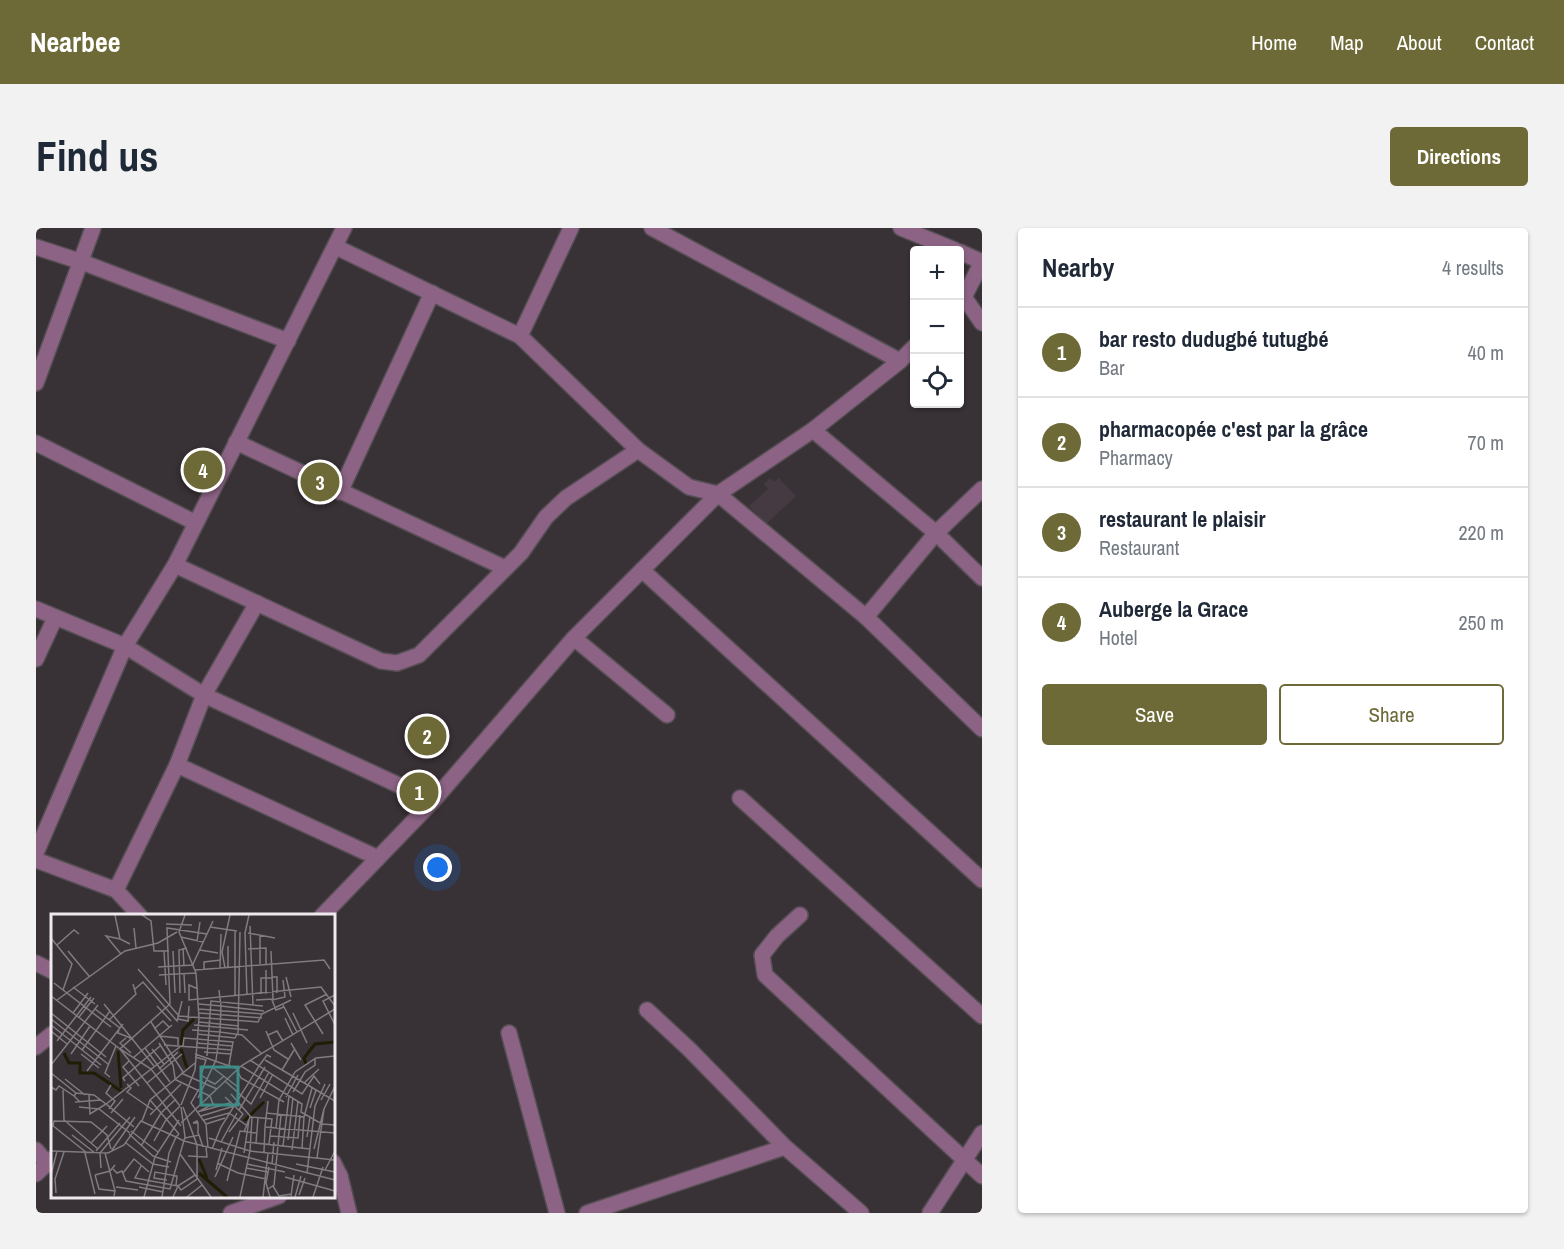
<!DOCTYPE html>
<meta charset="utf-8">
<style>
:root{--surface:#fff;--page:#f2f2f3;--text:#1f2937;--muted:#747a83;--line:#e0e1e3;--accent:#6d6a37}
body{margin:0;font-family:"Archivo Narrow",sans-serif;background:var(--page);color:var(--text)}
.controls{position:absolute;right:18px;top:18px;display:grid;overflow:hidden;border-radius:6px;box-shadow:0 2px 4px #0004}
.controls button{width:54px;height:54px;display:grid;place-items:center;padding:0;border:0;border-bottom:2px solid var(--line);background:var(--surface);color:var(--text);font:30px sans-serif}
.you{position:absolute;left:402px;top:640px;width:21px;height:21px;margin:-15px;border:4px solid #fff;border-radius:50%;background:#1a73e8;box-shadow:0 0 0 9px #1a73e833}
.badge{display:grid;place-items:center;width:39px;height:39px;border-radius:50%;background:var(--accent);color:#fff;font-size:20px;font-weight:700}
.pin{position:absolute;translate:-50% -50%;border:3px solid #fff;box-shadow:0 2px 6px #0006}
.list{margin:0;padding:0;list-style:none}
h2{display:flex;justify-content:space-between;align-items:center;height:78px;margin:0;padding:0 24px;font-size:26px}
h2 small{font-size:20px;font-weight:400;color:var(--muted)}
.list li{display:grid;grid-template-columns:39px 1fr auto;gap:18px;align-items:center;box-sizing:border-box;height:90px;padding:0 24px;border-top:2px solid var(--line)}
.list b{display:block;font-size:22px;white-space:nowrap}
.list p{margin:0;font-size:20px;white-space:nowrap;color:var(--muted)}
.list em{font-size:20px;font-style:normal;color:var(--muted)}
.actions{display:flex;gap:12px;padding:18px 24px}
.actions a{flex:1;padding:14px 0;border:2px solid var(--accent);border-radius:6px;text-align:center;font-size:21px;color:var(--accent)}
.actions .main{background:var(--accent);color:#fff}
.icon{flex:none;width:33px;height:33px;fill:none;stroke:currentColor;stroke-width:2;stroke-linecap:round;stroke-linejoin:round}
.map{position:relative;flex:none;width:946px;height:985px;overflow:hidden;border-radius:6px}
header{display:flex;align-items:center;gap:36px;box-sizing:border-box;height:84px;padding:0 30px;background:var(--accent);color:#fff}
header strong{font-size:28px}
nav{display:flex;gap:33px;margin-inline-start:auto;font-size:21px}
.intro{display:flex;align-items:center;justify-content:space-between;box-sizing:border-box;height:144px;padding:0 36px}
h1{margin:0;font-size:42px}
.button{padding:15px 27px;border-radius:6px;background:var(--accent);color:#fff;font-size:21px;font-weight:700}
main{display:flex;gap:36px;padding:0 36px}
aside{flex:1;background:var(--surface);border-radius:6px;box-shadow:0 2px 4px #0004}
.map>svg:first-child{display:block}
.built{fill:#453a42}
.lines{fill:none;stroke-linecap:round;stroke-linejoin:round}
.street-casing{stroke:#554e53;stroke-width:18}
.street{stroke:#8c6384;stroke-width:15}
.inset-river{fill:none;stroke:#201c05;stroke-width:3}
.inset-road{fill:none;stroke:#817b7f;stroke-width:1.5}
.view{fill:#3c8d87;fill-opacity:0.15;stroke:#3c8d87;stroke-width:3}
.inset-edge{fill:none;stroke:#eee9ed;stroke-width:3}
</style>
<header>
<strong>Nearbee</strong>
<nav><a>Home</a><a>Map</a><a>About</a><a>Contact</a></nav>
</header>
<div class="intro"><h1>Find us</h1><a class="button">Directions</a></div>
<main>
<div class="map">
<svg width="946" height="985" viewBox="0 0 946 985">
<rect width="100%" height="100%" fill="#383136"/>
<!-- built -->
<polygon class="built" points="734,250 738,254 743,250 760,268 730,296 713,278 732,261 728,256"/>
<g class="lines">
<defs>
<g id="street">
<polyline points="616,0 864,133"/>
<polyline points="865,0 919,22"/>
<polyline points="0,19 46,34 252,113"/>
<polyline points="300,19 484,108 602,222 653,259 682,266 830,389 946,501"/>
<polyline points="924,24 946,34"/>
<polyline points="928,69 946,95"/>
<polyline points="924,74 928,69 946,34"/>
<polyline points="484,108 535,0"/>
<polyline points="0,155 57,0"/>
<polyline points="777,202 900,305 946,350"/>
<polyline points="200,214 469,340"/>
<polyline points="0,215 160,295"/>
<polyline points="304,264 396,65"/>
<polyline points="139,337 345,433 361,435 383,427 485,325 510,289 530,270 602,222"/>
<polyline points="606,342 946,652"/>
<polyline points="0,381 89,418 168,467 397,573"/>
<polyline points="830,389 900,305 946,261"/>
<polyline points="538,410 631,487"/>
<polyline points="0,431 19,390"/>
<polyline points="141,537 342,630"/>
<polyline points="704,570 946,788"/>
<polyline points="0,625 89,418 139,337 308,0"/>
<polyline points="0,632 80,662 104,688"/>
<polyline points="80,662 141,537 168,467 221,375"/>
<polyline points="764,687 741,708 726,727 729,747 946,948"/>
<polyline points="286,688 397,573 538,410 682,266 777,202 864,133 879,118"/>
<polyline points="0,735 16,743"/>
<polyline points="611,782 653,821 749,919 825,985"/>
<polyline points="473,805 521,985"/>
<polyline points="0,819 16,806"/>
<polyline points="0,922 11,935"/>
<polyline points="297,934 304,948 297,950"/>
<polyline points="0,946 16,931"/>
<polyline points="304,948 313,985"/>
<polyline points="195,985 243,968"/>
<polyline points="551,985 749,919"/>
<polyline points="894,985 946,905"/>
</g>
</defs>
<!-- street casing -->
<use href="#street" class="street-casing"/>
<!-- street -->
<use href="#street" class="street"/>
</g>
<!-- overview -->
<g transform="translate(15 686)">
<rect width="284" height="284" fill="#383136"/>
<path class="inset-river" d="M 130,131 L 132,116 L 143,105M 130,135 L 136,154M 67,137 L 70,174M 13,139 L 18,149 L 29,149 L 29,159 L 43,159 L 70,177M 255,150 L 253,144 L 264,130 L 284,128M 193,207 L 213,188M 148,245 L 156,264M 148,259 L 176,283"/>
<path class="inset-road" d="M 64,1 L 69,25 L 79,30M 91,1 L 100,7 L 103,37 L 118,37M 115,10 L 141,11M 199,12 L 202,91M 159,13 L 186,17M 83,14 L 85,34M 184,17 L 184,82M 197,19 L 224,24M 130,23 L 152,28M 0,24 L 21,50 L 12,76M 69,25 L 55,22 L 70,40M 146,27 L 149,8M 6,31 L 23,16 L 28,20M 177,32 L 177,53M 132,34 L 133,52M 197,35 L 215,34 L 215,50M 149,36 L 167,39M 17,37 L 38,62M 113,37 L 115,71M 122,37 L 124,79M 142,50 L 162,7M 209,50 L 209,21M 107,53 L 143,51M 169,54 L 170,20M 174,54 L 171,38 L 179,1M 87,55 L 128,102 L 207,108 L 211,100M 153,55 L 153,48 L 170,46M 144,56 L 273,46 L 279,55M 133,60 L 134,79M 108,61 L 145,59M 221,63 L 226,63 L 226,79M 235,63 L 240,83M 232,66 L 234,83 L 221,86 L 225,96 L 233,93M 3,69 L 60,113M 22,73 L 44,90M 84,75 L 92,68 L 126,107 L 131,87M 147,75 L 138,71 L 138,86 L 270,73 L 284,92M 168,76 L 170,92 L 213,97M 129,79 L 128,36 L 136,34M 210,80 L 210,64 L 221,64M 215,80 L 215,56M 196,81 L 194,19 L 198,1M 284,81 L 272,87 L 284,111M 0,82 L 69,135 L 130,212M 6,86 L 74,37 L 107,29 L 126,18M 205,86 L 222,85 L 220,37M 53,90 L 103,152M 232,91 L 246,118M 106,92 L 120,107M 44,95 L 69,114M 148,95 L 211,100 L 240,86M 0,99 L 55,143M 22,99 L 37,79M 148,99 L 211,104M 242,99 L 256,129M 28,103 L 43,84M 234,104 L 242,121M 0,105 L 57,150M 127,105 L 137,107 L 138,92M 58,106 L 85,80 L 82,70M 100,108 L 132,158M 148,108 L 188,112M 0,111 L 50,151M 143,111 L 197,116M 68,115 L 67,119 L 82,125M 103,115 L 112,107 L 118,113M 141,116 L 169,118 L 170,92 L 148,90M 0,117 L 16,130M 215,117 L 223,136 L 237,145M 146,120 L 184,124 L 186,120M 187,120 L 189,18M 272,120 L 254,91 L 276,80M 217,121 L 226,117 L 232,127M 108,122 L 127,124 L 127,131M 75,124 L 69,129 L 80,139M 6,127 L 40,83M 108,129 L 122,151 L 124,164M 145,129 L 181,132M 240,129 L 250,146M 113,131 L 181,136M 132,132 L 133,124 L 182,128 L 178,151M 94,134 L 119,168M 101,135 L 113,150M 31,136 L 59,97M 153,138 L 180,140M 20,140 L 39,112M 30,140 L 48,154M 144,140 L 187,155M 156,142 L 160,87 L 212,92M 144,143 L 155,146 L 150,161 L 156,165M 82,144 L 121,111M 199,146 L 251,180 L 263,162 L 269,170M 214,146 L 284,187M 78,147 L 72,153 L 88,172M 0,151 L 47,91M 190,152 L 251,190 L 250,198 L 271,210 L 284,211M 162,154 L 187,173M 108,155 L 127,138M 186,156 L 190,164 L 233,188M 231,156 L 243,136M 36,157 L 72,110M 0,159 L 25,179M 130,159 L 166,175M 59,163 L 54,159 L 65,132M 14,165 L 34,181M 123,165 L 159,182 L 162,190 L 147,198M 156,166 L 164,170 L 173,162M 74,167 L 72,164 L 109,132M 174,167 L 200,190 L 218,158M 96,169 L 131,140M 253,169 L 268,155M 76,170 L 80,174 L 76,178 L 102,196M 0,173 L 5,176 L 8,172 L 23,182M 148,175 L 140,189 L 155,210 L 157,234M 12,176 L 13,206 L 47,235M 242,178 L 254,158 L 264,151 L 264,145M 180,180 L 200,203M 38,181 L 39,200 L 55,190 L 83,213M 174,183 L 192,200 L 178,218M 235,183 L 247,161M 147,184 L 165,146 L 169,118 L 191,121 L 210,139M 209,184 L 222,160M 99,186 L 128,220M 270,186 L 279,170M 217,187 L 214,213 L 284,219M 24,188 L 50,186M 29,188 L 23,182 L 25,179 L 43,181 L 55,190 L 130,132M 130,191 L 144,156 L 148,104 L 145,59 L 128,18 L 134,1M 129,192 L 100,155 L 69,135 L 119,90 L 116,14 L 156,20M 28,193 L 48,195 L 79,219M 130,193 L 134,223 L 129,240 L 160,283M 259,194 L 265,176M 58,195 L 64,187 L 55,179 L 60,171M 273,195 L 284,172M 188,196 L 214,153M 150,197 L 179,189M 60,199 L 72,185M 215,199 L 253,203 L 261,174M 99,201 L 130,170M 150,202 L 183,192M 153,206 L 178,199 L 195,211M 91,207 L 99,186 L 144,149M 130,209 L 190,152 L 284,95M 147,209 L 142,209 L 146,207 L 147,209 L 147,219 L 148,221M 155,210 L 174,204M 1,211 L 36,239M 2,212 L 3,207 L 40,208 L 56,221 L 60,235M 225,214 L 228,186 L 244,158 L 265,144 L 284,142M 80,217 L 107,238M 193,218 L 199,203 L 221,205 L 218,230M 78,220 L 102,242 L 120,248M 21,221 L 44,239M 219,222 L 247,224 L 249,201M 256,223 L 259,203M 134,224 L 148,221 L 152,233M 158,224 L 199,237 L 284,246M 237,226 L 242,184M 103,227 L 115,206 L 129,192M 133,227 L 284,266M 170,228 L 186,199M 195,228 L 259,235M 40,229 L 56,212M 75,229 L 102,250 L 118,253M 205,229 L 207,204M 90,232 L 110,199 L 125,185M 232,232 L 238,182M 251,234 L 253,203M 161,235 L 170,213 L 208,152 L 216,141 L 220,143M 263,235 L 273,195 L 266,244M 61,236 L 84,203M 241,236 L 247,187M 0,237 L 57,239 L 73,231 L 90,207 L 125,223 L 128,220M 45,237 L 69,209M 213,238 L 214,213M 34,239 L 44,280M 54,239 L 64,277M 193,239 L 198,206M 137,242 L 156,243 L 155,233M 166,249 L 187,259 L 215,265M 196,250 L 234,258M 221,250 L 223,228M 245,250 L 284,258M 90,252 L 84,264 L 127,272 L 144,261M 218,253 L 215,269 L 219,283M 50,254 L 49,239 L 79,203M 195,254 L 217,258M 62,255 L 66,259 L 71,257 L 75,267 L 119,275 L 129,240M 165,256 L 171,234M 274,256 L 284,237M 72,259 L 83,245 L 98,258M 256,259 L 264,192 L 274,170M 0,261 L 6,237M 44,261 L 48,275 L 64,277 L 63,282M 44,261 L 59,257 L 64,251M 164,263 L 182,223M 234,263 L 284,277M 116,266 L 103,264 L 104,258 L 126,262 L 125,271M 176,267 L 189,217 L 206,219M 222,272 L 228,282 L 241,280M 65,273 L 87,276M 88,273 L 112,278M 217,275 L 223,271 L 230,201M 5,279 L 4,265 L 13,238M 248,281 L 254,264M 240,282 L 243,261M 93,283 L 104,243 L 128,206M 111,283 L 118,239 L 125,223 L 133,227M 122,283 L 127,272 L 130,276 L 146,265 L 146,231 L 132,193M 136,283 L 151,271M 189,283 L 199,237 L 201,203M 212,283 L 217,239M 244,283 L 250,262M 262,283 L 272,253"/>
<path class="view" d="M 150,153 L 187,153 L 187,191 L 150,191 Z"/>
<rect width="284" height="284" class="inset-edge"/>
</g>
</svg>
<div class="controls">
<button>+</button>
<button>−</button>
<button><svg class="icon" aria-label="locate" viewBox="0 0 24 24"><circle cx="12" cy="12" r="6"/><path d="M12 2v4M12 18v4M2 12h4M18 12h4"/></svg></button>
</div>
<div class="you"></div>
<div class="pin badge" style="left:383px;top:564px">1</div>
<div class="pin badge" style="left:391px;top:508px">2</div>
<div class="pin badge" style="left:284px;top:254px">3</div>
<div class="pin badge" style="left:167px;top:242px">4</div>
</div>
<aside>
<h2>Nearby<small>4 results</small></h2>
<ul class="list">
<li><span class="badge">1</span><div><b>bar resto dudugbé tutugbé</b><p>Bar</p></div><em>40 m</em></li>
<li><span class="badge">2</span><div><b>pharmacopée c'est par la grâce</b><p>Pharmacy</p></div><em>70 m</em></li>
<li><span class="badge">3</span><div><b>restaurant le plaisir</b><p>Restaurant</p></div><em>220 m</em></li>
<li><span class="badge">4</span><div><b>Auberge la Grace</b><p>Hotel</p></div><em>250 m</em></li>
</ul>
<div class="actions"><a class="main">Save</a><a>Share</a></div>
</aside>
</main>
